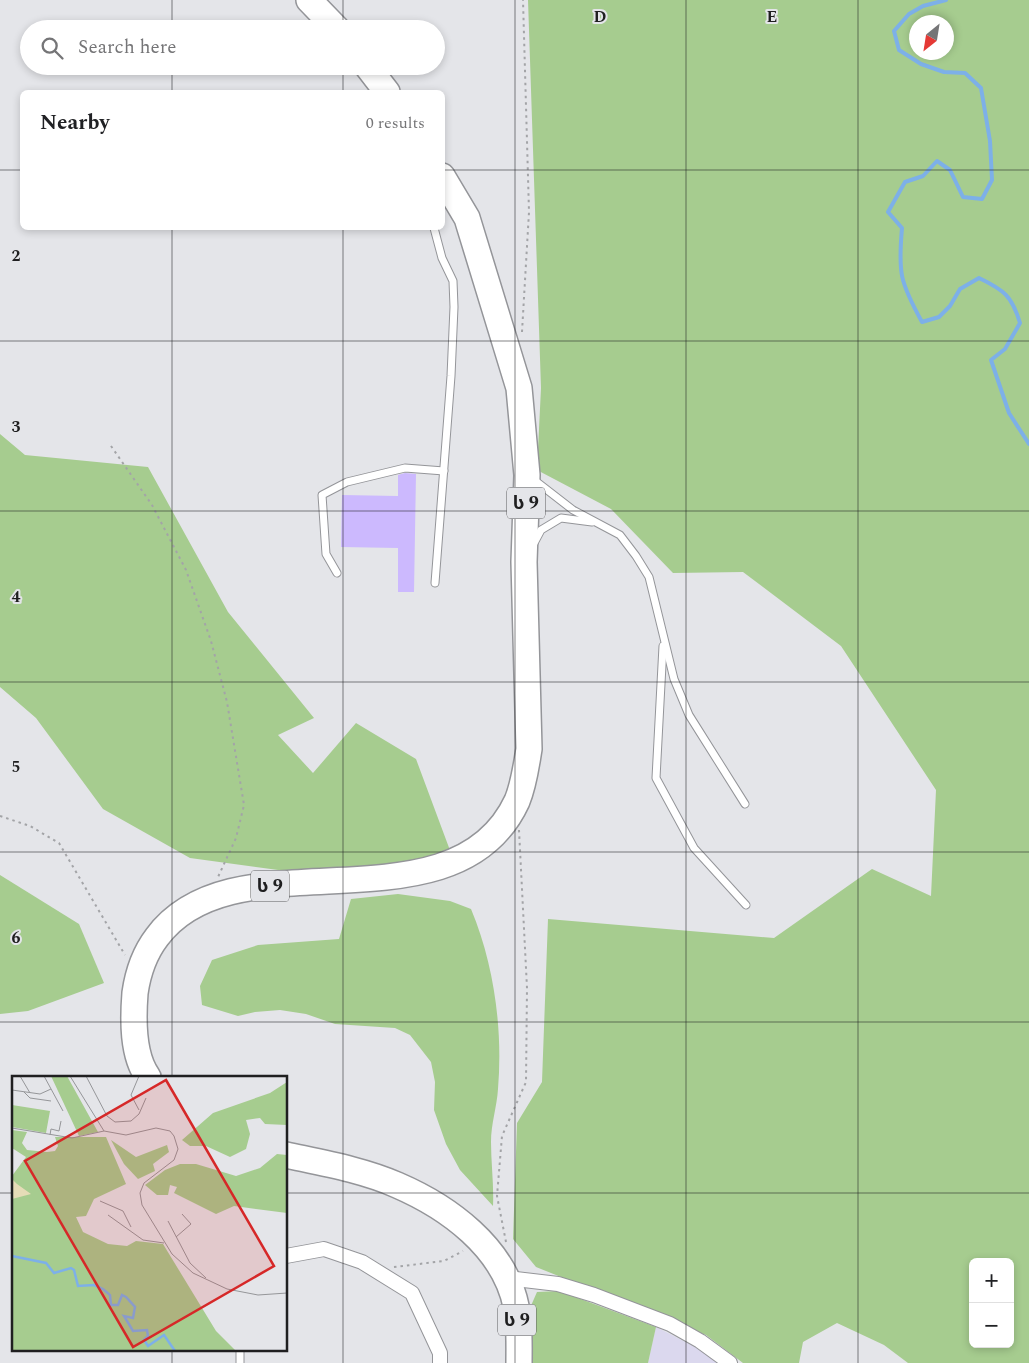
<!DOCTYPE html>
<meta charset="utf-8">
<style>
:root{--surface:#fff;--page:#f6f6f6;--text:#202124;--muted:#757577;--line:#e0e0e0}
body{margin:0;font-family:Spectral,"Noto Sans Georgian",serif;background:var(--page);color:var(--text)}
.controls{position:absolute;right:15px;bottom:15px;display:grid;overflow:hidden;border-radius:8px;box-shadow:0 2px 8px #0003}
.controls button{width:45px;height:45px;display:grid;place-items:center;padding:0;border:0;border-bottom:1px solid var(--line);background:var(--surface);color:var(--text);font:25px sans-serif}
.compass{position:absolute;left:909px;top:15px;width:45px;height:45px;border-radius:50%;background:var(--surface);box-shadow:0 2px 8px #0003;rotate:210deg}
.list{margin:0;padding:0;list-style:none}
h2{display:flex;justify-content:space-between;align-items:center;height:65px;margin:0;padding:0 20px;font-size:21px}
h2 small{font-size:16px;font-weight:400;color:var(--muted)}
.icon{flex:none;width:28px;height:28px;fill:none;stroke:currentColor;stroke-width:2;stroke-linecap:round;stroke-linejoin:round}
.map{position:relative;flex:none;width:1029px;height:1363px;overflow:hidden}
.search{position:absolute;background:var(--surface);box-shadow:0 2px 8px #0003;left:20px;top:20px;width:425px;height:55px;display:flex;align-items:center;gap:12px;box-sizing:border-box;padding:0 18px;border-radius:28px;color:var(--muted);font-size:19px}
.panel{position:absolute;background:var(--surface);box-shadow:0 2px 8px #0003;left:20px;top:90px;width:425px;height:140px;border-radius:8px}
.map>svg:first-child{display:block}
.industrial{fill:#dbd8ee}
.green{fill:#a6cc8f;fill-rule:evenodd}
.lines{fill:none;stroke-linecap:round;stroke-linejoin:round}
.stream{stroke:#7db0e8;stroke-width:4}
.building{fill:#ccb9fe}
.lane-casing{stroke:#949599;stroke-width:9}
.street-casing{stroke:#949599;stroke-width:16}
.highway-casing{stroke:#949599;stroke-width:28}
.path{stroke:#a3a4a7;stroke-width:2;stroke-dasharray:2.5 4;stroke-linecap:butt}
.lane{stroke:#fff;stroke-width:7}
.street{stroke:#fff;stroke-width:14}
.highway{stroke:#fff;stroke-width:25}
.grid{fill:none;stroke:#1f1f20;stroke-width:1;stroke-opacity:0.55}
.labels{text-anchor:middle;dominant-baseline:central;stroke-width:4;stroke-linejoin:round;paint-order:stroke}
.shield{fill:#e4e5e9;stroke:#5a5a5c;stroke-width:1}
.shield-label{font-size:18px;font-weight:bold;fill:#1f1f20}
.inset-river{fill:none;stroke:#7db0e8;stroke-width:2.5}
.inset-road{fill:none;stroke:#959699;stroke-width:1}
.view{fill:#d62828;fill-opacity:0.15;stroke:#d62828;stroke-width:2.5}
.inset-edge{fill:none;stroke:#1f1f20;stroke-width:2.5}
.grid-label{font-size:16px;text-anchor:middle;font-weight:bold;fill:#1f1f20;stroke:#e4e5e9;stroke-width:4;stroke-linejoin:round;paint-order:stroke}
</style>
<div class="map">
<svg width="1029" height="1363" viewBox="0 0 1029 1363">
<rect width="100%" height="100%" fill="#e4e5e9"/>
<!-- industrial -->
<polygon class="industrial" points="656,1327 703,1351 719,1363 648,1363"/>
<!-- green -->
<g class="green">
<path d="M 528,0 L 1029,0 L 1029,1363 L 908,1363 L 884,1345 L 837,1323 L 803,1342 L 799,1363 L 743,1363 L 706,1335 L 536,1267 L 513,1239 L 517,1123 L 542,1082 L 548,919 L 774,938 L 872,869 L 931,896 L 936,790 L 841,646 L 743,572 L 673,573 L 611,509 L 537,470 L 541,388 ZM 916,22 L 946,22 L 946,52 L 916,52 ZM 973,1262 L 1010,1262 L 1010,1344 L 973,1344 Z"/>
<polygon points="0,434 25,455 148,467 228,612 314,718 278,735 313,773 356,723 416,759 451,853 406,875 293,872 190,858 103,809 36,718 0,687"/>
<polygon points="0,875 79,924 104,983 28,1011 0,1014"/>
<path d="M 398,894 L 450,901 L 471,909 C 494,964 503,1029 498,1089 C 497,1106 491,1124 491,1142 C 491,1163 494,1185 493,1206 L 460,1170 L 446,1144 L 434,1110 L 435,1082 L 431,1062 L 410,1035 L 395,1028 L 335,1024 L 306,1014 L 280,1010 L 255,1012 L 238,1016 L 202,1005 L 200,986 L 212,960 L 258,945 L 339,939 L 351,899 Z"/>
<polygon points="559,1291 656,1327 648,1363 530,1363 530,1308 537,1292"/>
</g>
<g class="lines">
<!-- stream -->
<path class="stream" d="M 946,0 L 923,6 L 909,14 L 894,31 L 899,50 L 921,64 L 944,72 L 965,73 L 981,88 L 990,141 L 992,180 L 982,199 L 963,197 L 950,170 L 937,161 L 923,176 L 905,182 L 888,212 L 902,228 C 898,273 900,282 922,322 L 939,317 L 950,306 L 960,289 L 979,278 C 1004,290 1012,296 1020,323 L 1005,349 L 991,360 L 1009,413 L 1029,444"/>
</g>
<!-- building -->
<polygon class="building" points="405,473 416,474 414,592 398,592 398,548 341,547 342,495 398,496 398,475"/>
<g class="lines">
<defs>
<g id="lane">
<polyline points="434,228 442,258 453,281 454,307 451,376 435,583"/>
<polyline points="533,479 573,510 620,535 636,556 649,577 674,679 689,715 745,804"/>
<polyline points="533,545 541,530 561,518 592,522"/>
<polyline points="337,573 326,554 322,495 347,482 405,468 444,471"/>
<polyline points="663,646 656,778 694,848 746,905"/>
<polyline points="240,1363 240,1349"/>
</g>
<g id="street">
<polyline points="286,1256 324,1249 362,1262 412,1293 440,1353 440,1363"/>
<polyline points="507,1278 558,1284 594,1295 670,1324 700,1341 730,1363"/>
</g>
<g id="highway">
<polyline points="309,0 337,29"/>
<polyline points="367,66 387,92"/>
<path d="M 148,1077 C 132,1055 133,1019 135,993 C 138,972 144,954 157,937 C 235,831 454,937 517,801 C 524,784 526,767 529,749 L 524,562 L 527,475 L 519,388 L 467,218 L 442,176"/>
<path d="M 286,1155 C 323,1163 363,1170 397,1185 C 448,1207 504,1247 516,1306 C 520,1324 519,1344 519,1363"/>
</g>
</defs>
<!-- lane casing -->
<use href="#lane" class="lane-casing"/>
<!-- street casing -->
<use href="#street" class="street-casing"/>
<!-- highway casing -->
<use href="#highway" class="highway-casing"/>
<!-- path -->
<g class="path">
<polyline points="522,332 529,212 523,0"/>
<polyline points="111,446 152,505 186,570 211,641 227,702 244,805 236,838 218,877"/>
<polyline points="0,816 30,826 59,843 125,955"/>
<polyline points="506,1242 497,1196 502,1136 526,1082 527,988 519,830"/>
<polyline points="394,1267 444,1261 463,1251"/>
</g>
<!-- lane -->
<use href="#lane" class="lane"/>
<!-- street -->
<use href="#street" class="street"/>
<!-- highway -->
<use href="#highway" class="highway"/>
</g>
<!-- grid -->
<path class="grid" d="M 172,0 L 172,29M 343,0 L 343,29M 515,0 L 515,1363M 686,0 L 686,1363M 858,0 L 858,1363M 172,66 L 172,92M 343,66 L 343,92M 0,170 L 22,170M 442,170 L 1029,170M 172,228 L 172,1077M 343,228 L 343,1363M 0,341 L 1029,341M 0,511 L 1029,511M 0,682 L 1029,682M 0,852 L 1029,852M 0,1022 L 1029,1022M 0,1193 L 14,1193M 286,1193 L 1029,1193M 172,1349 L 172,1363"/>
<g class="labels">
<!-- shield labels -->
<g class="shield">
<rect x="507" y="487.5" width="38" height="31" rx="4"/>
<rect x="251" y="870.5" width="38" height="31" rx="4"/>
<rect x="498" y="1304.5" width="38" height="31" rx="4"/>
</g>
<g class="shield-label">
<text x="526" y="503">ს 9</text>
<text x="270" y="886">ს 9</text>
<text x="517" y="1320">ს 9</text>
</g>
</g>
<!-- overview -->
<g transform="translate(12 1076)">
<rect width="275" height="275" fill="#e4e5e9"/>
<path d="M 39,0 L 55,0 L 86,56 L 67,60 ZM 275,6 L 275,49 L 253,48 L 248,42 L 234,44 L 238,58 L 234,73 L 218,81 L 194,70 L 178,70 L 170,64 L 201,37 L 258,17 ZM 0,29 L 38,35 L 34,57 L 0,51 ZM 0,54 L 15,56 L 10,67 L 15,74 L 35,76 L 43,75 L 46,70 L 43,61 L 94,61 L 114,108 L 82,123 L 74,140 L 64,141 L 71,156 L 96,168 L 115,170 L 124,165 L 151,168 L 204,255 L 224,275 L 0,275 L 0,100 L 14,81 L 0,72 ZM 99,64 L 124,81 L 155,69 L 157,76 L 141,88 L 143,95 L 126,103 L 112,88 ZM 265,78 L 275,79 L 275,137 L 222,130 L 204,138 L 162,117 L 165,111 L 158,109 L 156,119 L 145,119 L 133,109 L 153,94 L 168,88 L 184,88 L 224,100 L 248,92 Z" fill="#a6cc8f"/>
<path d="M 0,103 L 5,108 L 19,118 L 0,123 Z" fill="#e5dcb7"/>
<path class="inset-river" d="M 0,180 L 34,187 L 42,197 L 59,192 L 62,194 L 66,210 L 82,209 L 91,213 L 98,219 L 99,229 L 106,229 L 110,219 L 114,221 L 123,231 L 121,242 L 112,240 L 121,255 L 135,254 L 136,260 L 132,264 L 136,270 L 152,259 L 163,275"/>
<path class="inset-road" d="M 8,0 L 18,17M 32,0 L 51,35M 58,0 L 92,55 L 114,59 L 144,52 L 158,55 L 162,60 L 166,73 L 162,84 L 132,107 L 128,117 L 130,129 L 160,178 L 181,197 L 215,213 L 246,219 L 275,217M 74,0 L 95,40 L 103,46 L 119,45 L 127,38 L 134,22M 127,0 L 119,19 L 127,34M 0,14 L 28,18 L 39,13M 12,16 L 18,22 L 39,25M 0,52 L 60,62 L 92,55M 38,59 L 39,53 L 47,55 L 49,45M 88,125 L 111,135 L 119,151M 96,139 L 131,164 L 152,167M 156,145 L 178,187 L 194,202M 164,161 L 179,148 L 170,138"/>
<path class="view" d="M 154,4 L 262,190 L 121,271 L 13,85 Z"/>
<rect width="275" height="275" class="inset-edge"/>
</g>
<g class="grid-label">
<text x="600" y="22">D</text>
<text x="772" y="22">E</text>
<text x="16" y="261">2</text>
<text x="16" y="432">3</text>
<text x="16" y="602">4</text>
<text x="16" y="772">5</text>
<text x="16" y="943">6</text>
</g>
</svg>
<div class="controls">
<button>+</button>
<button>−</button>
</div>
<svg class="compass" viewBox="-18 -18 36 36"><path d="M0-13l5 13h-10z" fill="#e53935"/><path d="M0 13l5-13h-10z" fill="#757577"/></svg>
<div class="search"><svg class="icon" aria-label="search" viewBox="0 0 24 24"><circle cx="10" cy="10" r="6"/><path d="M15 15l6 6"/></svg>Search here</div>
<section class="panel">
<h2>Nearby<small>0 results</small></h2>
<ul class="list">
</ul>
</section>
</div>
